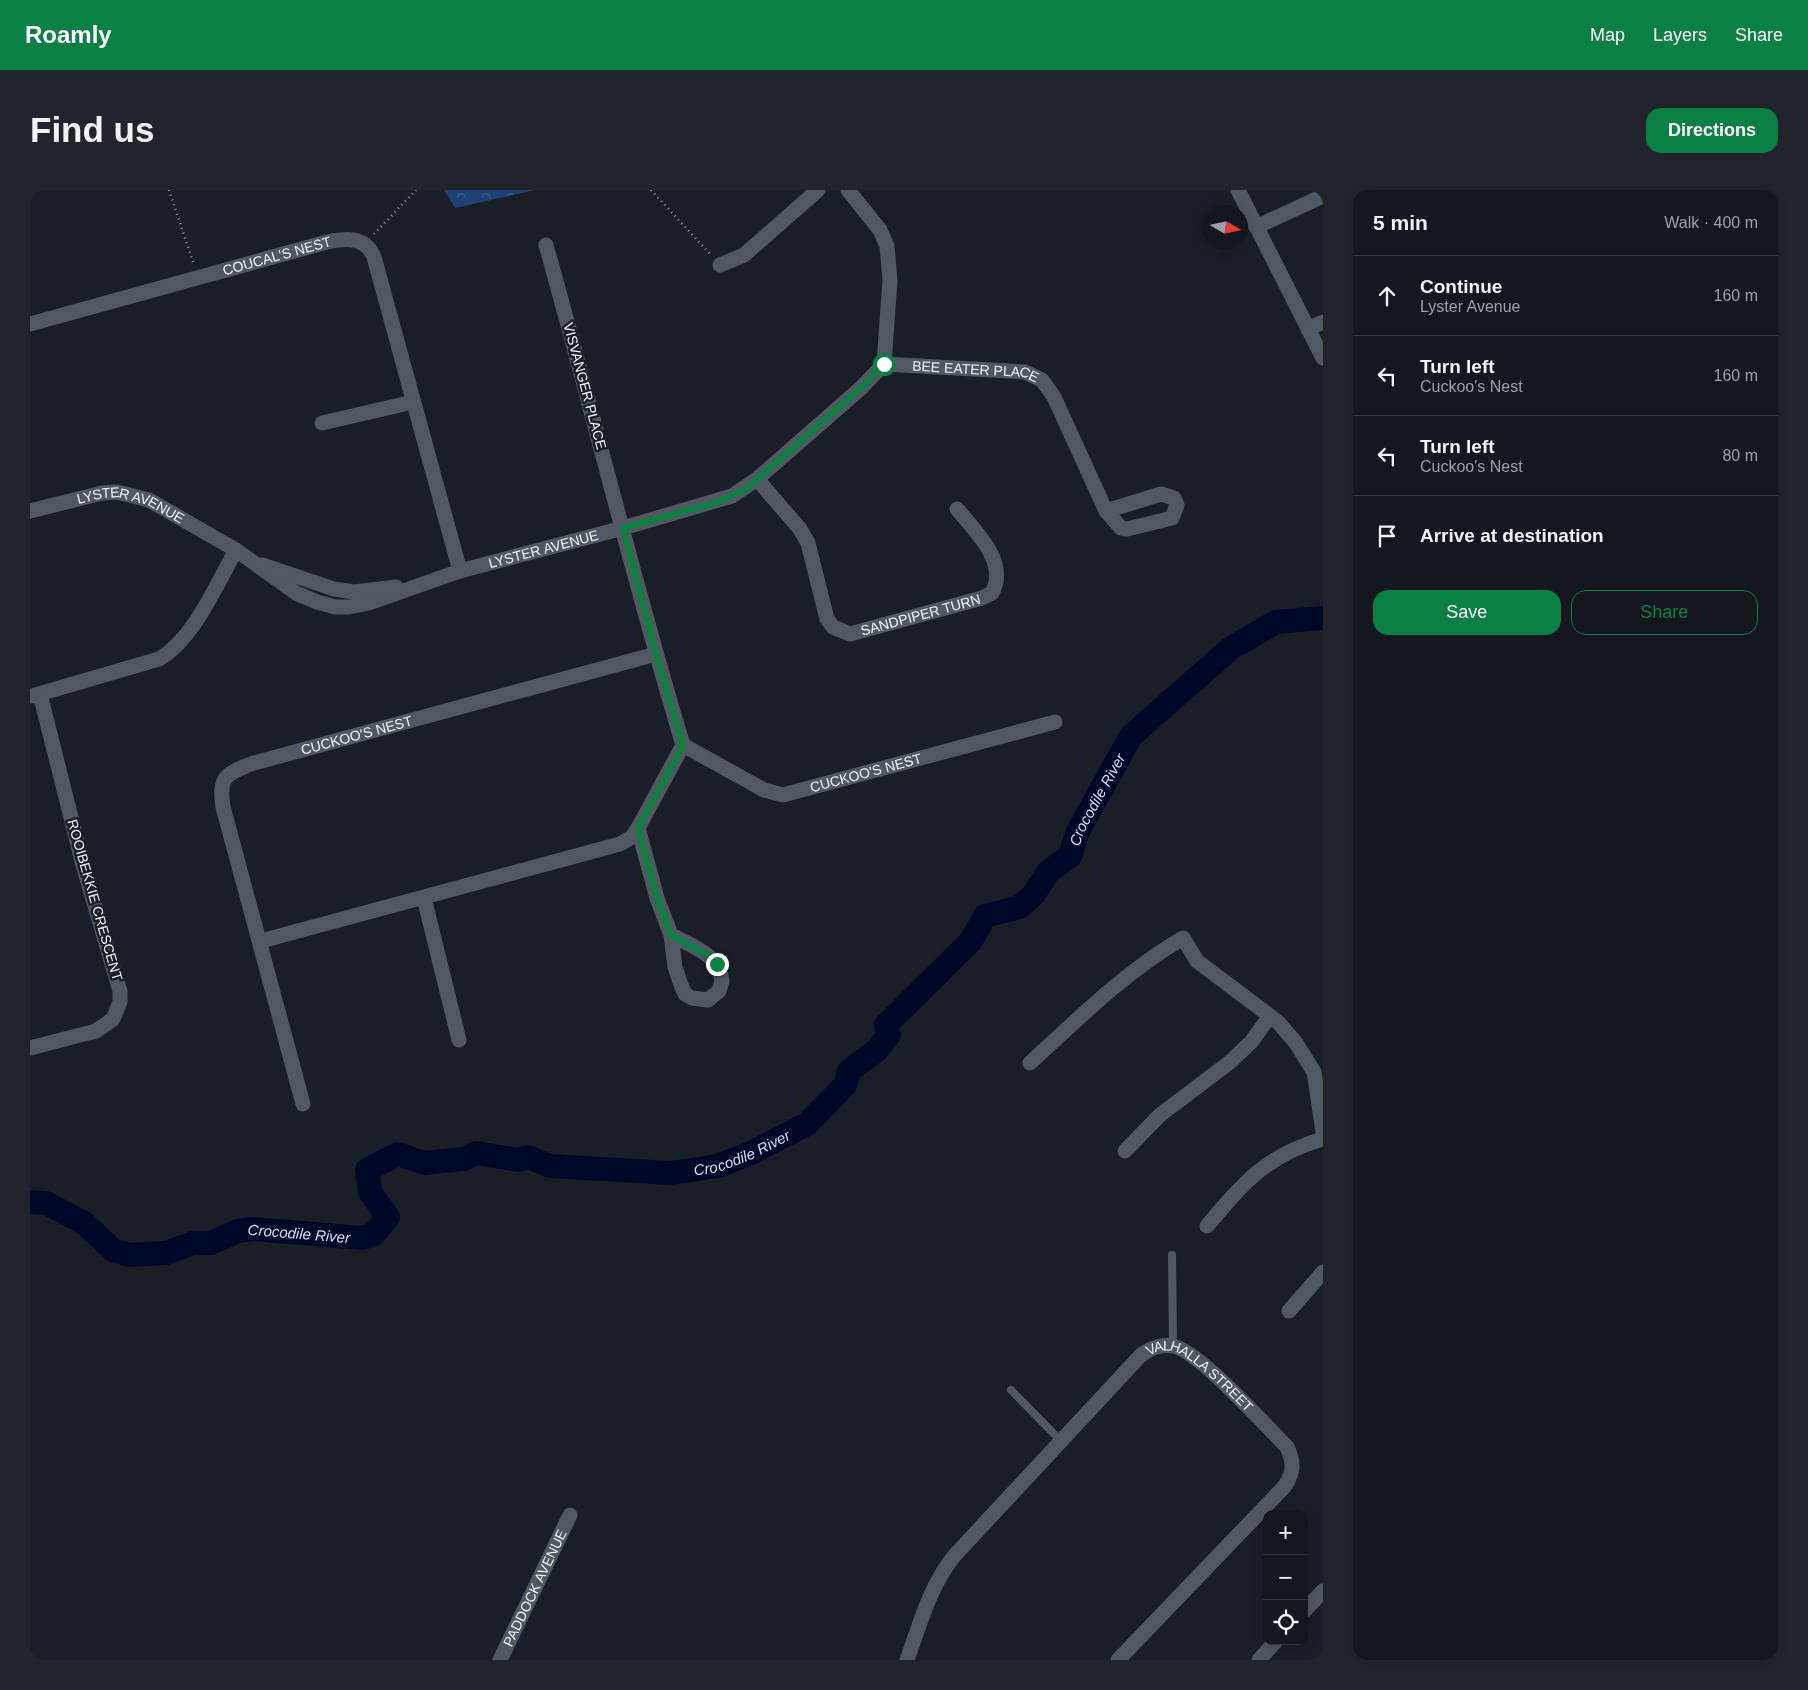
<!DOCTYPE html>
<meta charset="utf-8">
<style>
:root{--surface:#14171d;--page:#21242a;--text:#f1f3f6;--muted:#9d9fa4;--line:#33363b;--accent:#0b8043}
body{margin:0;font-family:Arial,sans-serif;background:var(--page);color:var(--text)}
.controls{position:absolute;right:15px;bottom:15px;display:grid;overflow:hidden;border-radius:10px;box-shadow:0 2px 12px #0003}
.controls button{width:45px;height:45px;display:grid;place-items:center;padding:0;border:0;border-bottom:1px solid var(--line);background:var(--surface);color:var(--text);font:25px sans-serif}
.compass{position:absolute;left:1173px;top:15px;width:45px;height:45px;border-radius:50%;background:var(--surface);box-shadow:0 2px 12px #0003;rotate:99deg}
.stop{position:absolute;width:15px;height:15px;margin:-11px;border:4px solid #0b8043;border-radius:50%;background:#fff}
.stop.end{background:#0b8043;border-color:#fff;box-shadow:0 1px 5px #0008}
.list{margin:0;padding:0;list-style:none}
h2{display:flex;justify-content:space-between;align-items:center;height:65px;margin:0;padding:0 20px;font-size:21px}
h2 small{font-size:16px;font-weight:400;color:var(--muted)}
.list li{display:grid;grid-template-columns:32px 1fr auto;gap:15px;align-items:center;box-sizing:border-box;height:80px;padding:0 20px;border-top:1px solid var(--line)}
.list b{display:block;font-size:19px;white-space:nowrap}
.list p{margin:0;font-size:16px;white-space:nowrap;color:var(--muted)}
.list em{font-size:16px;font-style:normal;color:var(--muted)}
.actions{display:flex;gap:10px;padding:15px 20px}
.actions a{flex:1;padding:11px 0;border:1px solid var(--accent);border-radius:15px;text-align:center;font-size:18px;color:var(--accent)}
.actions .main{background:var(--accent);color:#fff}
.icon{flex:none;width:28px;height:28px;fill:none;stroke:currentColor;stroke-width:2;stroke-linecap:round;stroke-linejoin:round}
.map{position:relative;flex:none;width:1293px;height:1470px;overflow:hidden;border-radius:15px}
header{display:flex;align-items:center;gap:30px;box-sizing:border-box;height:70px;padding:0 25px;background:var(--accent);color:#fff}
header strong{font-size:24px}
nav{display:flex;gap:28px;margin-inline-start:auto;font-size:18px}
.intro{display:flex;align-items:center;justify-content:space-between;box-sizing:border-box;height:120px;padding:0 30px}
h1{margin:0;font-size:35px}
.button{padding:12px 22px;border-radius:15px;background:var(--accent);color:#fff;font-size:18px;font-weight:700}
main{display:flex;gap:30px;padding:0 30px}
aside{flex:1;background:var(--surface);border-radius:15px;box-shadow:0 2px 12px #0003}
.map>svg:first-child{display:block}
.park{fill:url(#park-crowns)}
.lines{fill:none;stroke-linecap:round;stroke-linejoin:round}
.river{stroke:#000828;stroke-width:24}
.path{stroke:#90959b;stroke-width:2.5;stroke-dasharray:1 4;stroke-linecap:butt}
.service{stroke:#515861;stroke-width:8}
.minor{stroke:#515861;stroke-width:15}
.route{stroke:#0b8043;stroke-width:6}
.labels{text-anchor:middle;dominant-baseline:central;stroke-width:5;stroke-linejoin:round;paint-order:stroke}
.street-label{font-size:14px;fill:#f1f5fb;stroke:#1a1f27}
.water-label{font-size:15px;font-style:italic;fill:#d2dff2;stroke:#1a1f27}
</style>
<header>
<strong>Roamly</strong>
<nav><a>Map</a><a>Layers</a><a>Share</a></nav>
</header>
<div class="intro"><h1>Find us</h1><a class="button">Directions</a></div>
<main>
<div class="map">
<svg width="1293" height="1470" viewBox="0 0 1293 1470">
<defs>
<pattern id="park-crowns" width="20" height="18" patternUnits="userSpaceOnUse" patternTransform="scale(1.25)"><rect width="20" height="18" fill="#1e4273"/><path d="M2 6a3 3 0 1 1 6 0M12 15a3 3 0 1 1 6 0" fill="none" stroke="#3f5e88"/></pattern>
</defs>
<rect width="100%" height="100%" fill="#1a1f27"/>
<!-- park -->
<polygon class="park" points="414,0 505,0 425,18"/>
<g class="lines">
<!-- river -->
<path class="river" id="s1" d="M 0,1012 L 16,1013 L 54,1033 L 83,1060 L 100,1065 L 136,1063 L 163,1053 L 181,1053 L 208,1041 L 222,1039 L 332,1048 L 344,1044 L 358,1027 L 340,1002 L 337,980 L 368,964 L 394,973 L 434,969 L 446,963 L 488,970 L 498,967 L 520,976 L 640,983 L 688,976 L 721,963 L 777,934 L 815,895 L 819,881 L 847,860 L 859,845 L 856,835 L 941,751 L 955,726 L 990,717 L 1004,704 L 1018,682 L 1040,666 L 1048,641 L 1101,546 L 1201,458 L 1246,432 L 1293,428"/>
<!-- path -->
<g class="path">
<polyline points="139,0 164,75"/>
<polyline points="621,0 681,65"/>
<polyline points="344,44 386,0"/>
</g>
<!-- service -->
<g class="service">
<polyline points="1142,1065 1143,1156"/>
<polyline points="981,1200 1031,1251"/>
</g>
<!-- minor -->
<g class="minor">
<polyline points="1208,0 1293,168"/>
<polyline points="1226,37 1293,6"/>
<polyline points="690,75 714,65 788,0"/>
<path id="s2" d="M 0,134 L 297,52 C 316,48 335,46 344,67 L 430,381"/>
<polyline points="1278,139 1293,132"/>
<path id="s3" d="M 854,174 L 995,182 L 1012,190 L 1024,207 L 1076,321 L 1091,338 L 1097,339 L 1142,328 L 1147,315 L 1144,308 L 1131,304 L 1076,321"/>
<polyline points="292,233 383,212"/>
<path id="s4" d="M 727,289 L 770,339 L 778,353 L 797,429 L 803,437 L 820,444 L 952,408 L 962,403 C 979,372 945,341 927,319"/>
<path id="s5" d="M 0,321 L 72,303 L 87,302 L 119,310 L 206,360 L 266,403 L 287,412 L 305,417 L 319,417 L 339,413 L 430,381 L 593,338 L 702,306 L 727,289 L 831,198 L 854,174 L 860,90 L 857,56 L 850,40 L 818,0"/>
<polyline points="233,375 304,399 324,402 366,397"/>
<path d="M 2,506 L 129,469 C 164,449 186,395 206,360"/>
<path id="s6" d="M 653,555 L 734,600 L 753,605 L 1025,532"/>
<path d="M 608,638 L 627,708 L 641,745 L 645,777 L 651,795 L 655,804 L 662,808 L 678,810 L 689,801 L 692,791 C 689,764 662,756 641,745"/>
<polyline points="394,708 429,850"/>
<path d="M 231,751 L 590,654 L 602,647 L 608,638 L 653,555 C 603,390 563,222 516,55"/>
<polyline points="0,858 66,841 83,829 90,812 90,801 53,675 10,504"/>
<path d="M 1000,873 C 1048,829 1096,781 1153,748 L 1167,771 L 1248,832 L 1266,853 L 1284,882 L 1293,942"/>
<path id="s7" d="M 273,914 L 193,617 C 188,586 197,583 224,573 L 626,464"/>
<polyline points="1095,961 1130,925 1200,872 1221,852 1240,826"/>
<path d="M 1177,1036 C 1214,992 1237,965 1293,949"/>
<polyline points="1259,1121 1293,1082"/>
<polyline points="1274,1421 1293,1401"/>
<path id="s8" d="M 470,1470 L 540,1325"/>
<path id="s9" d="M 877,1470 C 890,1434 900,1395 925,1365 L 1111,1165 C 1121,1158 1130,1154 1143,1156 C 1169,1161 1235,1235 1257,1257 C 1264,1272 1264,1282 1255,1296 L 1088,1470"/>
<polyline points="1229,1470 1246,1451"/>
</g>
</g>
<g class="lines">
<!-- route -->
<polyline class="route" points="687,774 680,766 641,745 627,708 608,638 653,556 626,464 593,338 688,312 716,299 831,198 854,174"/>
</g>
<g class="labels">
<!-- street labels -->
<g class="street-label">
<text stroke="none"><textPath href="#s2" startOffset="256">COUCAL'S NEST</textPath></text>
<text stroke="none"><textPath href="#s3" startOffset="92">BEE EATER PLACE</textPath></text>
<text transform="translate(555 196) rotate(75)">VISVANGER PLACE</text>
<text stroke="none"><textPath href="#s5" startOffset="105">LYSTER AVENUE</textPath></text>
<text stroke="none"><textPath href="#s5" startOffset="555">LYSTER AVENUE</textPath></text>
<text stroke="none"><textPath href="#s4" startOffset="262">SANDPIPER TURN</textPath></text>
<text stroke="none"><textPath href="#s7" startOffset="476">CUCKOO'S NEST</textPath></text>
<text stroke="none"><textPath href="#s6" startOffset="198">CUCKOO'S NEST</textPath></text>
<text transform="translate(65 710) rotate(74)">ROOIBEKKIE CRESCENT</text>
<text stroke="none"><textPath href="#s9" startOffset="460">VALHALLA STREET</textPath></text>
<text stroke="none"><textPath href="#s8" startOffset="80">PADDOCK AVENUE</textPath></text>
</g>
<!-- water labels -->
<g class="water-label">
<text stroke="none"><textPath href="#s1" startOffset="1354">Crocodile River</textPath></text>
<text stroke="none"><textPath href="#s1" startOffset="829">Crocodile River</textPath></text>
<text stroke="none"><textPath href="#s1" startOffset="290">Crocodile River</textPath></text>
</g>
</g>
</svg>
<div class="controls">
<button>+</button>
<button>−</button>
<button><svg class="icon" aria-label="locate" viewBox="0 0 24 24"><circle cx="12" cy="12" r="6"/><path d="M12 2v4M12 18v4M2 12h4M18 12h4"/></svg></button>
</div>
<svg class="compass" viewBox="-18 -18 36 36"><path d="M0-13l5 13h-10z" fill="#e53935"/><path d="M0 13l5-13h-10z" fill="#9d9fa4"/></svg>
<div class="stop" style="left:854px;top:174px"></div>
<div class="stop end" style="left:687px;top:774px"></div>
</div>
<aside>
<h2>5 min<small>Walk · 400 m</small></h2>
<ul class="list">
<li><svg class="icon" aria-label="ahead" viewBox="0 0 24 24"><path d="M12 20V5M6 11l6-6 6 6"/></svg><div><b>Continue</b><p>Lyster Avenue</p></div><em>160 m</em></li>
<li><svg class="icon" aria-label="left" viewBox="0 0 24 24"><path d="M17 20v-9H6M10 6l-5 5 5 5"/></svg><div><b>Turn left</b><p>Cuckoo's Nest</p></div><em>160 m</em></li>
<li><svg class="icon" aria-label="left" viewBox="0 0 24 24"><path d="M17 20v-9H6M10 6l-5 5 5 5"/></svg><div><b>Turn left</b><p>Cuckoo's Nest</p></div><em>80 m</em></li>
<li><svg class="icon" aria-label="arrive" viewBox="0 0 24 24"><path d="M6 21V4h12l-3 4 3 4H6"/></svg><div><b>Arrive at destination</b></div></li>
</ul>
<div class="actions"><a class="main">Save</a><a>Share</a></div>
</aside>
</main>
